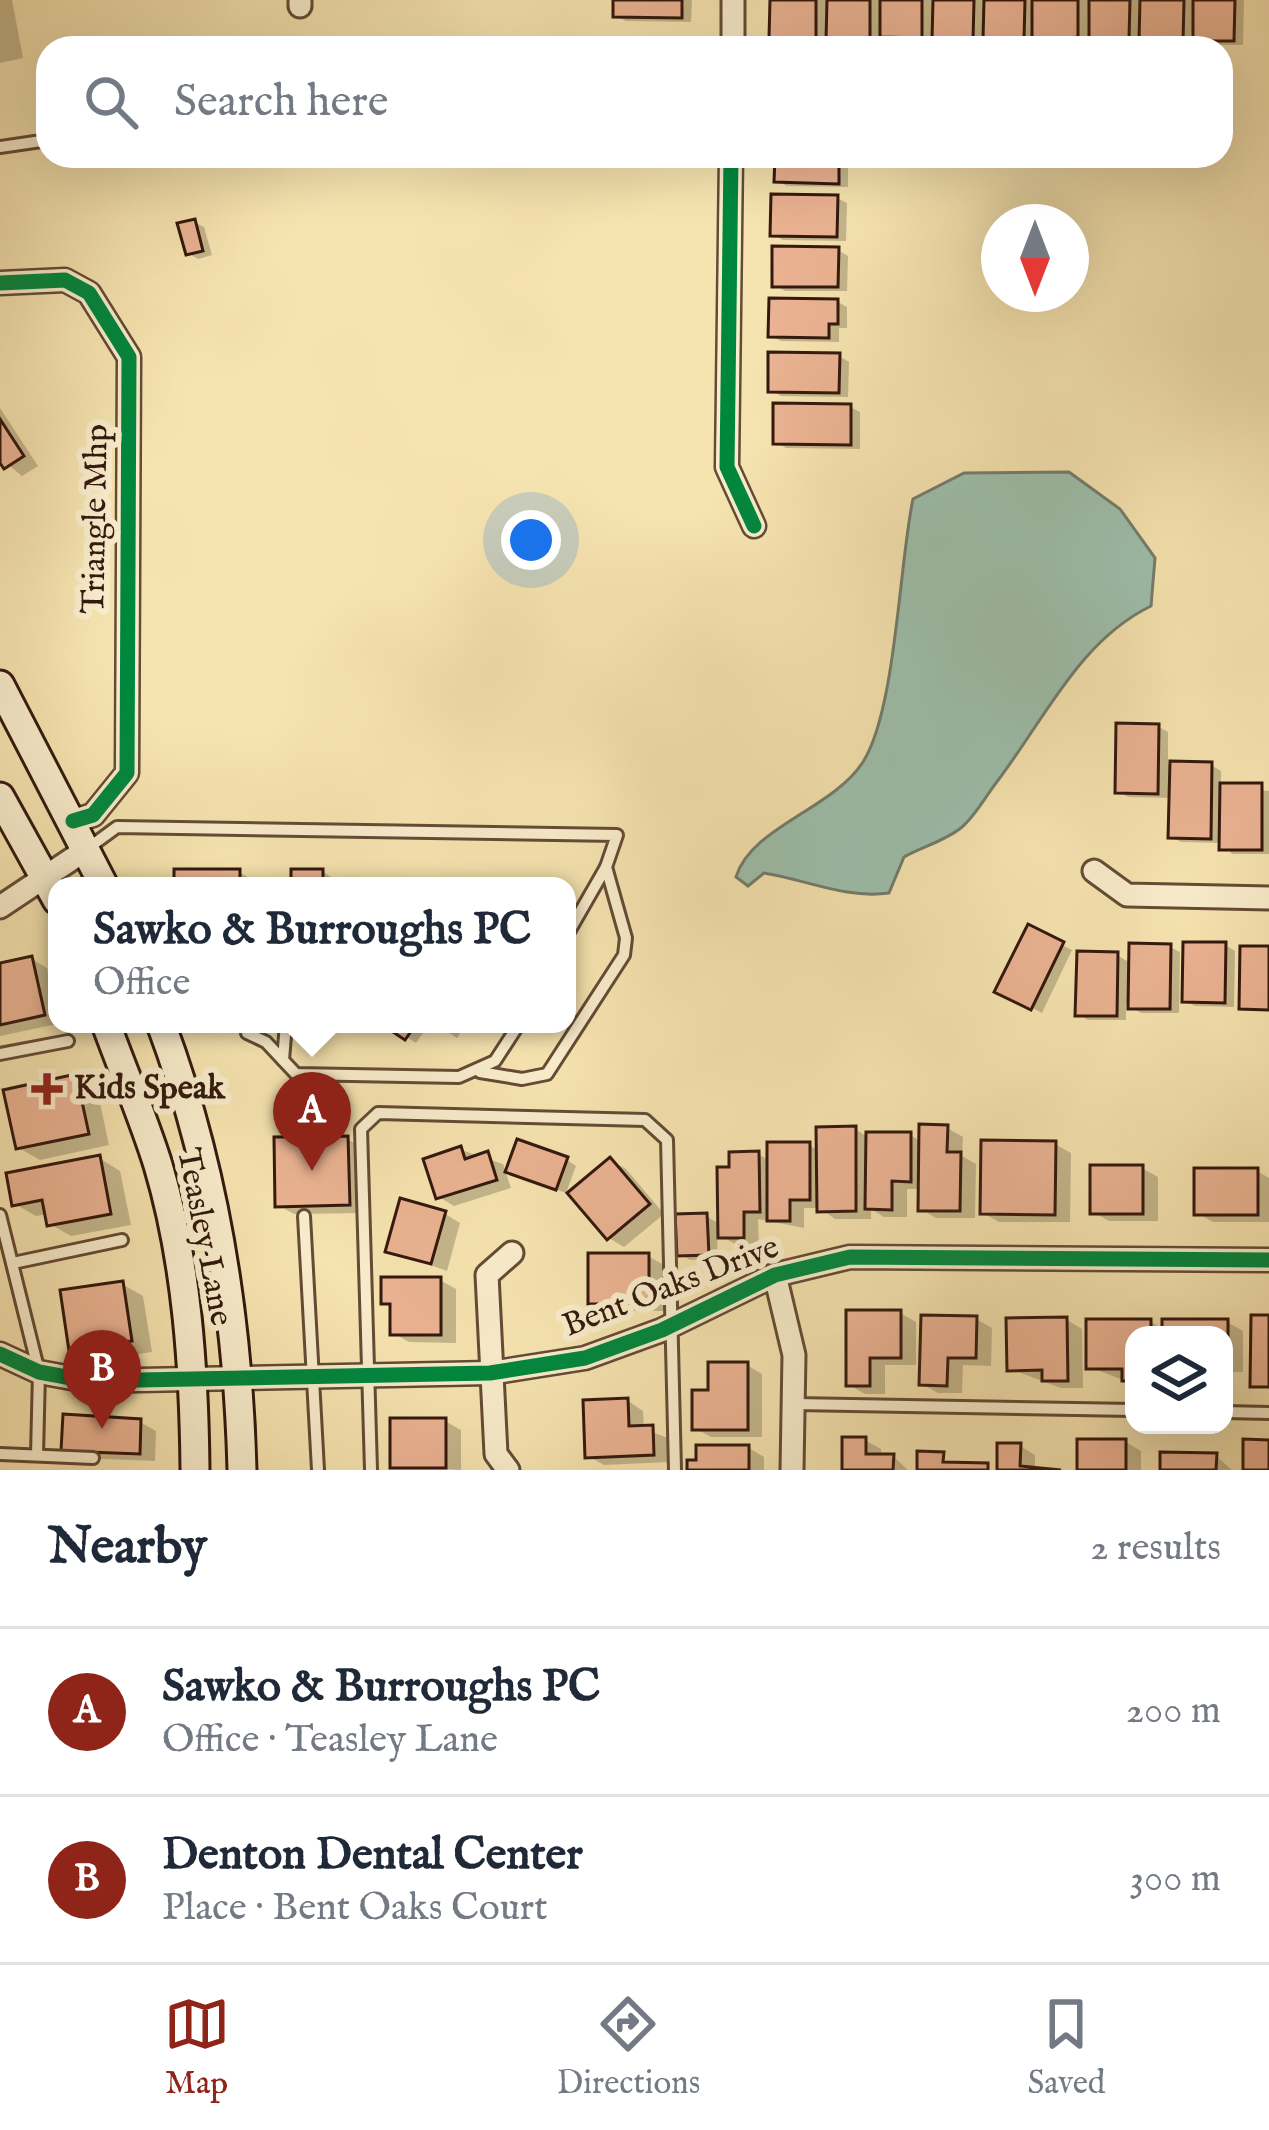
<!DOCTYPE html>
<meta charset="utf-8">
<style>
:root{--surface:#fff;--page:#f6f6f7;--text:#1f2937;--muted:#747a83;--line:#e0e1e3;--accent:#8f2418}
body{margin:0;font-family:"IM FELL English",serif;background:var(--page);color:var(--text)}
.controls{position:absolute;right:36px;bottom:36px;display:grid;overflow:hidden;border-radius:24px;box-shadow:0 12px 48px #0002}
.controls button{width:108px;height:108px;display:grid;place-items:center;padding:0;border:0;border-bottom:3px solid var(--line);background:var(--surface);color:var(--text);font:60px sans-serif}
.compass{position:absolute;left:981px;top:204px;width:108px;height:108px;border-radius:50%;background:var(--surface);box-shadow:0 12px 48px #0002;rotate:180deg}
.you{position:absolute;left:531px;top:540px;width:42px;height:42px;margin:-30px;border:9px solid #fff;border-radius:50%;background:#1a73e8;box-shadow:0 0 0 18px #1a73e833}
.badge{display:grid;place-items:center;width:78px;height:78px;border-radius:50%;background:var(--accent);color:#fff;font-size:39px;font-weight:700}
.pin{position:absolute;translate:-50% -99px;filter:drop-shadow(0 3px 6px #0008)}
.pin::after{content:'';position:absolute;top:63px;width:42px;height:36px;background:inherit;clip-path:polygon(0 0,100% 0,50% 100%)}
.popup{position:absolute;left:48px;top:877px;width:528px;height:156px;box-sizing:border-box;display:grid;place-content:center;border-radius:24px;background:var(--surface);filter:drop-shadow(0 3px 9px #0005);font-size:39px;white-space:nowrap;color:var(--muted)}
.popup b{font-size:45px;color:var(--text)}
.popup::after{content:'';position:absolute;left:50%;top:100%;margin-left:-24px;border:24px solid transparent;border-top-color:var(--surface)}
.list{margin:0;padding:0;list-style:none}
h2{display:flex;justify-content:space-between;align-items:center;height:156px;margin:0;padding:0 48px;font-size:51px}
h2 small{font-size:39px;font-weight:400;color:var(--muted)}
.list li{display:grid;grid-template-columns:78px 1fr auto;gap:36px;align-items:center;box-sizing:border-box;height:168px;padding:0 48px;border-top:3px solid var(--line)}
.list b{display:block;font-size:45px;white-space:nowrap}
.list p{margin:0;font-size:39px;white-space:nowrap;color:var(--muted)}
.list em{font-size:39px;font-style:normal;color:var(--muted)}
.icon{flex:none;width:66px;height:66px;fill:none;stroke:currentColor;stroke-width:2;stroke-linecap:round;stroke-linejoin:round}
.map{position:relative;flex:none;width:1269px;height:1470px;overflow:hidden}
.search{position:absolute;background:var(--surface);box-shadow:0 12px 48px #0002;left:36px;right:36px;top:36px;height:132px;display:flex;align-items:center;gap:30px;box-sizing:border-box;padding:0 42px;border-radius:36px;color:var(--muted);font-size:45px}
.sheet{height:492px;background:var(--surface)}
nav{display:flex;justify-content:space-around;align-items:center;box-sizing:border-box;height:168px;border-top:3px solid var(--line);background:var(--surface);font-size:33px;color:var(--muted)}
nav a{display:grid;justify-items:center;gap:6px}
nav .on{color:var(--accent)}
.map>svg:first-child{display:block}
.water{fill:#9dbfac;stroke:#737c6c;stroke-width:3}
.shadow{fill:#0003}
.building{fill:#ebb393;stroke:#33180d;stroke-width:3}
.lines{fill:none;stroke-linecap:round;stroke-linejoin:round}
.service-casing{stroke:#644b36;stroke-width:16}
.minor-casing{stroke:#644b36;stroke-width:27}
.secondary-casing{stroke:#33180d;stroke-width:33}
.service{stroke:#f9edcc;stroke-width:10}
.minor{stroke:#f9edcc;stroke-width:21}
.secondary{stroke:#f9edcc;stroke-width:27}
.cycleway-casing{stroke:#f9edcc;stroke-width:22}
.cycleway{stroke:#00873e;stroke-width:15}
.poi-dot{fill:#8f2418;stroke:#f9edcc;stroke-width:4.5}
.labels{text-anchor:middle;dominant-baseline:central;stroke-width:12;stroke-linejoin:round;paint-order:stroke}
.street-label{font-size:33px;fill:#33180d;stroke:#f9edcc}
.poi-label{font-size:33px;font-weight:bold;fill:#33180d;stroke:#f9edcc;text-anchor:start}
</style>
<div class="map">
<svg width="1269" height="1470" viewBox="0 0 1269 1470">
<rect width="100%" height="100%" fill="#f6e4b0"/>
<filter id="stains"><feTurbulence type="fractalNoise" baseFrequency=".00167" numOctaves="4"/><feColorMatrix values="0 0 0 0 .2 0 0 0 0 .09 0 0 0 0 .02 0 0 0 .5 -.17"/></filter>
<radialGradient id="worn" r=".72"><stop offset=".6" stop-color="#630" stop-opacity="0"/><stop offset="1" stop-color="#630" stop-opacity=".3"/></radialGradient>
<!-- water -->
<path class="water" d="M 1069,472 L 1120,509 L 1155,558 L 1151,606 C 1079,641 1045,719 996,783 C 986,796 975,816 962,827 C 947,840 922,847 904,857 L 889,893 C 846,899 807,880 764,873 L 748,886 L 736,877 C 751,827 833,809 863,762 C 896,710 899,565 913,499 L 964,473 Z"/>
<!-- shadow -->
<g class="shadow">
<polygon points="0,0 12,0 23,58 0,63"/>
<polygon points="616,0 692,0 691,22 626,21 616,16"/>
<polygon points="773,0 1244,0 1243,45 1206,45 1192,37 1192,46 1152,45 1139,37 1138,44 1101,46 1087,37 1045,46 1033,39 1033,44 996,43 982,35 982,45 945,44 931,36 931,42 893,41 879,33 879,46 839,45 825,37 825,42 782,42 772,36"/>
<polygon points="778,156 848,156 848,187 787,186 777,181"/>
<polygon points="837,198 847,203 846,241 783,240 773,234"/>
<polygon points="194,222 204,227 212,255 198,259 188,253"/>
<polygon points="838,250 848,256 847,291 785,291 775,285"/>
<polygon points="838,302 847,307 847,328 839,328 839,342 781,341 771,336"/>
<polygon points="839,356 849,362 848,397 781,396 771,390"/>
<polygon points="850,407 860,412 860,449 786,448 776,442"/>
<polygon points="0,408 38,466 22,476 0,458"/>
<polygon points="1159,727 1168,732 1168,764 1211,765 1221,771 1221,786 1269,791 1269,854 1232,854 1222,843 1181,842 1171,837 1172,798 1128,797 1118,791"/>
<polygon points="239,872 249,878 249,886 177,886"/>
<polygon points="323,872 333,878 332,886 264,886"/>
<polygon points="1029,928 1072,950 1042,1013 998,990"/>
<polygon points="1225,945 1235,951 1234,1007 1195,1006 1185,1001"/>
<polygon points="1170,947 1180,952 1179,1013 1141,1013 1126,1004 1126,1020 1088,1020 1078,1014 1117,955 1132,964"/>
<polygon points="32,959 47,968 57,1024 0,1036 0,967"/>
<polygon points="387,1024 429,1024 416,1043"/>
<polygon points="435,1024 466,1024 457,1038"/>
<polygon points="76,1077 97,1089 109,1145 40,1160 19,1148"/>
<polygon points="947,1128 963,1137 962,1156 976,1164 975,1218 936,1218 921,1209 921,1189 907,1189 907,1217 884,1217 871,1209 871,1219 835,1219 820,1208 804,1208 804,1228 758,1219 759,1245 737,1245 717,1234 718,1259 690,1260 680,1254 706,1216 721,1225 732,1169 758,1154 770,1161 809,1145 819,1151 855,1129 869,1138 910,1135 922,1142"/>
<polygon points="347,1139 363,1148 364,1213 294,1214 278,1205"/>
<polygon points="1055,1144 1071,1153 1070,1222 999,1222 983,1213"/>
<polygon points="461,1150 503,1164 511,1188 454,1206 439,1197"/>
<polygon points="99,1158 120,1171 131,1225 71,1236 50,1224 48,1214 36,1216 15,1204"/>
<polygon points="567,1160 576,1166 566,1193 519,1176"/>
<polygon points="611,1160 626,1169 664,1214 624,1247 609,1238"/>
<polygon points="1142,1168 1158,1177 1158,1221 1109,1221 1093,1212"/>
<polygon points="1257,1171 1269,1178 1269,1222 1213,1222 1197,1213"/>
<polygon points="445,1214 460,1223 447,1271 388,1250"/>
<polygon points="648,1256 664,1265 664,1311 607,1311 591,1302"/>
<polygon points="440,1280 456,1289 456,1343 409,1342 393,1333 393,1308 384,1302"/>
<polygon points="122,1284 143,1296 152,1352 93,1361 72,1349"/>
<polygon points="900,1313 916,1322 916,1365 885,1365 885,1394 865,1394 849,1385"/>
<polygon points="976,1319 992,1328 991,1366 963,1365 962,1393 938,1393 922,1384"/>
<polygon points="1067,1320 1082,1329 1083,1388 1061,1388 1010,1369"/>
<polygon points="1151,1322 1165,1330 1227,1322 1243,1331 1243,1372 1224,1372 1224,1335 1134,1335 1134,1384 1089,1367"/>
<polygon points="747,1365 762,1374 762,1437 711,1437 695,1428 711,1393"/>
<polygon points="628,1401 643,1411 644,1429 668,1438 669,1462 604,1465 588,1456"/>
<polygon points="445,1421 461,1430 461,1470 393,1466"/>
<polygon points="140,1422 156,1431 155,1461 80,1458 64,1449"/>
<polygon points="865,1440 881,1449 881,1456 893,1456 908,1470 845,1470"/>
<polygon points="1126,1442 1141,1451 1141,1470 1080,1470"/>
<polygon points="1020,1446 1035,1455 1035,1469 1061,1470 1000,1470"/>
<polygon points="749,1448 764,1457 764,1470 690,1470"/>
<polygon points="1216,1456 1232,1470 1163,1470"/>
</g>
<!-- building -->
<g class="building">
<polygon points="613,0 682,0 682,18 613,17"/>
<polygon points="770,0 816,0 816,38 769,38"/>
<polygon points="827,0 870,0 870,42 826,41"/>
<polygon points="880,0 922,0 922,38 880,37"/>
<polygon points="933,0 974,0 973,41 932,40"/>
<polygon points="984,0 1025,0 1024,40 983,39"/>
<polygon points="1032,0 1078,0 1078,37 1032,42"/>
<polygon points="1089,0 1130,0 1129,39 1089,42"/>
<polygon points="1140,0 1184,0 1183,42 1139,41"/>
<polygon points="1193,0 1235,0 1234,41 1193,41"/>
<polygon points="775,156 839,156 839,184 774,182"/>
<polygon points="771,194 838,195 837,237 770,236"/>
<polygon points="195,219 203,251 186,255 177,223"/>
<polygon points="772,246 839,247 838,287 772,287"/>
<polygon points="769,298 838,299 838,324 829,324 829,338 768,337"/>
<polygon points="768,352 840,353 839,393 768,392"/>
<polygon points="773,403 851,404 851,445 773,444"/>
<polygon points="0,419 24,456 4,469 0,463"/>
<polygon points="1116,723 1159,724 1158,794 1115,793"/>
<polygon points="1170,761 1212,762 1211,839 1168,838"/>
<polygon points="1220,783 1262,783 1262,850 1219,850"/>
<rect x="174" y="869" width="66" height="17"/>
<polygon points="291,869 323,869 323,886 261,886 261,879 291,880"/>
<polygon points="1028,924 1064,942 1031,1010 994,992"/>
<polygon points="1183,942 1226,942 1225,1003 1182,1002"/>
<polygon points="1129,943 1171,944 1170,1009 1128,1009"/>
<polygon points="1240,946 1269,946 1269,1010 1239,1009"/>
<polygon points="1077,951 1118,952 1117,1016 1075,1016"/>
<polygon points="32,956 45,1015 0,1025 0,963"/>
<polygon points="381,1024 416,1024 405,1040"/>
<polygon points="76,1074 89,1134 16,1149 3,1090"/>
<polygon points="919,1124 948,1125 947,1152 961,1152 960,1211 918,1211"/>
<polygon points="856,1126 856,1211 817,1212 816,1127"/>
<polygon points="866,1132 911,1132 911,1182 892,1181 892,1210 865,1209"/>
<polygon points="348,1136 350,1205 275,1207 274,1137"/>
<polygon points="517,1139 568,1157 556,1190 505,1172"/>
<polygon points="981,1140 1056,1141 1055,1215 980,1214"/>
<polygon points="767,1142 810,1142 810,1200 790,1200 790,1221 767,1221"/>
<polygon points="461,1146 465,1159 488,1151 497,1180 436,1199 423,1159"/>
<polygon points="759,1151 760,1212 744,1212 744,1238 718,1238 717,1167 729,1167 729,1152"/>
<polygon points="100,1155 111,1214 47,1226 42,1200 12,1206 6,1173"/>
<polygon points="610,1157 650,1204 607,1240 567,1193"/>
<rect x="1090" y="1165" width="53" height="49"/>
<rect x="1194" y="1168" width="64" height="47"/>
<polygon points="400,1198 446,1211 431,1264 385,1252"/>
<polygon points="707,1213 709,1255 677,1256 675,1214"/>
<rect x="588" y="1253" width="61" height="51"/>
<polygon points="381,1277 441,1277 441,1335 390,1335 390,1304 381,1304"/>
<polygon points="123,1281 132,1341 69,1351 60,1290"/>
<polygon points="846,1310 901,1310 901,1358 870,1358 870,1386 846,1386"/>
<polygon points="921,1315 977,1316 976,1358 948,1358 947,1386 919,1385"/>
<polygon points="1251,1315 1269,1315 1269,1387 1250,1387"/>
<polygon points="1067,1317 1068,1381 1042,1381 1042,1370 1007,1371 1006,1318"/>
<polygon points="1086,1319 1151,1319 1151,1335 1134,1335 1134,1381 1122,1381 1122,1369 1086,1369"/>
<polygon points="1162,1319 1228,1319 1228,1364 1224,1335 1162,1335"/>
<polygon points="708,1362 748,1362 748,1430 692,1430 692,1390 708,1390"/>
<polygon points="628,1398 629,1426 653,1425 654,1455 585,1458 583,1400"/>
<polygon points="63,1414 141,1419 140,1454 61,1451"/>
<rect x="390" y="1418" width="56" height="50"/>
<polygon points="842,1437 866,1437 866,1454 894,1454 893,1470 842,1470"/>
<rect x="1077" y="1439" width="49" height="31"/>
<polygon points="1243,1439 1269,1440 1269,1470 1243,1470"/>
<polygon points="997,1443 1021,1443 1020,1466 1061,1470 997,1470"/>
<polygon points="696,1445 749,1445 749,1470 687,1470 687,1460 696,1460"/>
<polygon points="917,1451 944,1452 943,1462 988,1463 988,1470 917,1470"/>
<polygon points="1160,1452 1217,1453 1216,1470 1160,1470"/>
</g>
<g class="lines">
<defs>
<g id="service">
<polyline points="0,147 48,140"/>
<polyline points="87,849 117,827 617,835 606,867 567,935"/>
<polyline points="247,1033 266,1042 296,1074 459,1077 495,1061 519,1024"/>
<polyline points="0,1054 68,1041"/>
<polyline points="283,1060 286,1024"/>
<polyline points="480,1072 522,1079 547,1074 624,955 626,938 606,867"/>
<polyline points="0,1215 39,1372 37,1455"/>
<polyline points="304,1216 318,1470"/>
<polyline points="13,1263 122,1240"/>
<polyline points="795,1404 1134,1410"/>
<polyline points="1224,1412 1269,1413"/>
<polyline points="0,1454 93,1458"/>
<polyline points="371,1470 361,1129 378,1113 645,1120 667,1140 675,1470"/>
</g>
<g id="minor">
<polyline points="300,6 300,0"/>
<polyline points="733,48 733,0"/>
<polyline points="731,156 727,467 754,526"/>
<polyline points="0,283 65,280 89,293 129,357 127,773 93,815 73,821"/>
<polyline points="1094,871 1127,895 1269,898"/>
<polyline points="0,907 87,849"/>
<polyline points="775,1275 794,1355 792,1470"/>
<polyline points="0,1354 39,1372 88,1381 490,1373 585,1358 662,1330 775,1275 850,1257 1269,1260"/>
<polyline points="508,1470 496,1454 487,1275 512,1253"/>
</g>
<g id="secondary">
<polyline points="0,685 104,886"/>
<polyline points="0,797 57,900"/>
<path d="M 106,1024 C 123,1071 143,1117 158,1165 C 187,1262 194,1369 195,1470"/>
<path d="M 161,1024 C 215,1168 238,1317 242,1470"/>
</g>
</defs>
<!-- service casing -->
<use href="#service" class="service-casing"/>
<!-- minor casing -->
<use href="#minor" class="minor-casing"/>
<!-- secondary casing -->
<use href="#secondary" class="secondary-casing"/>
<!-- service -->
<use href="#service" class="service"/>
<!-- minor -->
<use href="#minor" class="minor"/>
<!-- secondary -->
<use href="#secondary" class="secondary"/>
<defs>
<g id="cycleway">
<polyline points="731,156 727,467 754,526"/>
<polyline points="0,283 65,280 89,293 129,357 127,773 93,815 73,821"/>
<polyline points="0,1354 39,1372 88,1381 490,1373 585,1358 662,1330 775,1275 850,1257 1269,1260"/>
</g>
</defs>
<!-- cycleway casing -->
<use href="#cycleway" class="cycleway-casing"/>
<!-- cycleway -->
<use href="#cycleway" class="cycleway"/>
</g>
<!-- markers -->
<path class="poi-dot" d="M41 1071h12v12h12v12h-12v12h-12v-12h-12v-12h12z"/>
<g class="labels">
<!-- street labels -->
<g class="street-label">
<text transform="translate(96 519) rotate(-89)">Triangle Mhp</text>
<text transform="translate(204 1237) rotate(79)">Teasley Lane</text>
<text transform="translate(671 1287) rotate(-21)">Bent Oaks Drive</text>
</g>
<!-- poi labels -->
<g class="poi-label">
<text x="74" y="1089">Kids Speak</text>
</g>
</g>
<rect width="100%" height="100%" filter="url(#stains)"/>
<rect width="100%" height="100%" fill="url(#worn)"/>
</svg>
<div class="controls">
<button><svg class="icon" aria-label="layers" viewBox="0 0 24 24"><path d="M12 4l9 5-9 5-9-5zM3 14l9 5 9-5"/></svg></button>
</div>
<svg class="compass" viewBox="-18 -18 36 36"><path d="M0-13l5 13h-10z" fill="#e53935"/><path d="M0 13l5-13h-10z" fill="#747a83"/></svg>
<div class="you"></div>
<div class="pin badge" style="left:312px;top:1171px">A</div>
<div class="popup"><b>Sawko &amp; Burroughs PC</b>Office</div>
<div class="pin badge" style="left:102px;top:1429px">B</div>
<div class="search"><svg class="icon" aria-label="search" viewBox="0 0 24 24"><circle cx="10" cy="10" r="6"/><path d="M15 15l6 6"/></svg>Search here</div>
</div>
<section class="sheet">
<h2>Nearby<small>2 results</small></h2>
<ul class="list">
<li><span class="badge">A</span><div><b>Sawko &amp; Burroughs PC</b><p>Office · Teasley Lane</p></div><em>200 m</em></li>
<li><span class="badge">B</span><div><b>Denton Dental Center</b><p>Place · Bent Oaks Court</p></div><em>300 m</em></li>
</ul>
</section>
<nav>
<a class="on"><svg class="icon" aria-label="map" viewBox="0 0 24 24"><path d="M3 6l6-2 6 2 6-2v14l-6 2-6-2-6 2zM9 4v14M15 6v14"/></svg>Map</a>
<a><svg class="icon" aria-label="directions" viewBox="0 0 24 24"><path d="M12 3l9 9-9 9-9-9zM9 14v-3h6M13 9l2 2-2 2"/></svg>Directions</a>
<a><svg class="icon" aria-label="saved" viewBox="0 0 24 24"><path d="M7 4h10v16l-5-4-5 4z"/></svg>Saved</a>
</nav>
